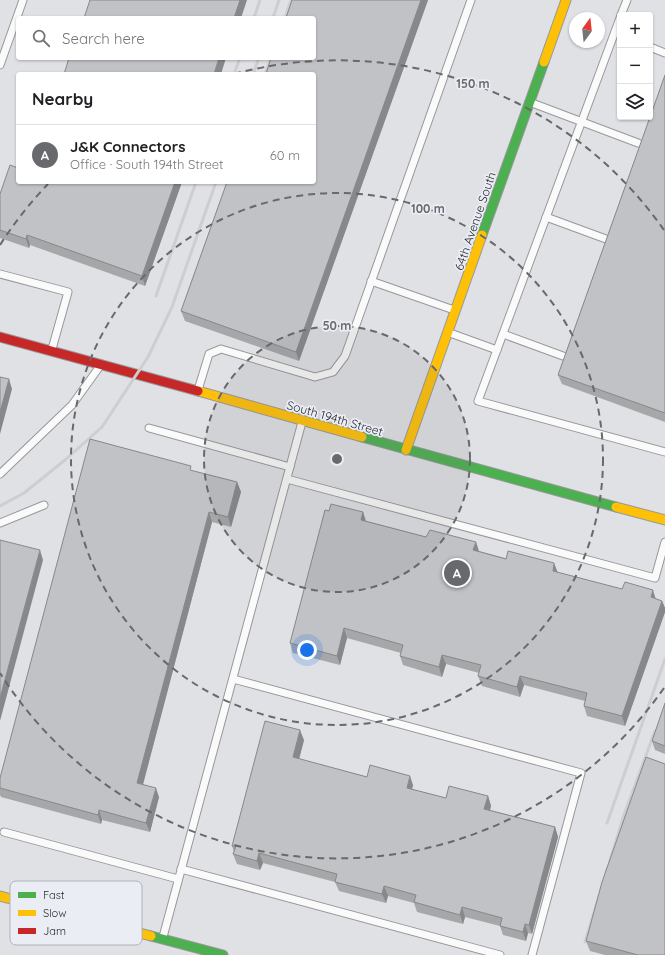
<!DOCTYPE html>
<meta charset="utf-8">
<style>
:root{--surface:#fff;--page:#f2f2f2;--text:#202124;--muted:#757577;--line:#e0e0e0;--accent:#67696c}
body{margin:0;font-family:Quicksand,sans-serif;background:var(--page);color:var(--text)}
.controls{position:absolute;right:12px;top:12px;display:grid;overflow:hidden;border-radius:4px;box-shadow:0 1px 3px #0004}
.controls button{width:36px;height:36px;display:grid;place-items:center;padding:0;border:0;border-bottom:1px solid var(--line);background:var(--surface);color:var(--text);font:20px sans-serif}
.compass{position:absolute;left:569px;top:12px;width:36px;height:36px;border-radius:50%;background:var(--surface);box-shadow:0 1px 3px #0004;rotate:15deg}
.you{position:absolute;left:307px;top:650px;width:14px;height:14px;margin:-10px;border:3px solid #fff;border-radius:50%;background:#1a73e8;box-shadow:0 0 0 6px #1a73e833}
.badge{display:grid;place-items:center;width:26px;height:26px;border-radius:50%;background:var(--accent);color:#fff;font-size:13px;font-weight:700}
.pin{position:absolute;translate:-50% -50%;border:2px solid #fff;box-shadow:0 1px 4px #0006}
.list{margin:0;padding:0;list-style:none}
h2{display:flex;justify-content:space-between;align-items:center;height:52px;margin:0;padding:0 16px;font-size:17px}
h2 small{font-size:13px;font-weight:400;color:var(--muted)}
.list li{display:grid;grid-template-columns:26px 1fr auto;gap:12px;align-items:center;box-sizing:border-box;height:60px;padding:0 16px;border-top:1px solid var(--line)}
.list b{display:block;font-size:15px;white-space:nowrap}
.list p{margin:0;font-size:13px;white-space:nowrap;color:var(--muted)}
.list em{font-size:13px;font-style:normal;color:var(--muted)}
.icon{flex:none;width:22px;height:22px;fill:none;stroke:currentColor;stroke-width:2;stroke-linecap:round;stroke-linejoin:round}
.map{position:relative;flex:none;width:665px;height:955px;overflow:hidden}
.search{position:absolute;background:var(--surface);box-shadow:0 1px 3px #0004;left:16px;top:16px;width:300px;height:44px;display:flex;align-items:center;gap:10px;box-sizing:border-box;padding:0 14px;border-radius:4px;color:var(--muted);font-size:15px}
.panel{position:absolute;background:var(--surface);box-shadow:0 1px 3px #0004;left:16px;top:72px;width:300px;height:112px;border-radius:4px}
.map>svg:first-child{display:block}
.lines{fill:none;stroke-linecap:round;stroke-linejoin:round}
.lane-casing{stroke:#98989b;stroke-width:9}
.fast-casing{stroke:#98989b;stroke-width:11}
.slow-casing{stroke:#98989b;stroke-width:11}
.jam-casing{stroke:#98989b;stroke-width:11}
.lane{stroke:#fafafb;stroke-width:7}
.fast{stroke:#4caf50;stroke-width:9}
.slow{stroke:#ffc107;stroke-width:9}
.jam{stroke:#c62828;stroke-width:9}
.rail{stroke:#cececf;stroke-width:3}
.wall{fill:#a5a7a9}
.shaded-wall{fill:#86888a}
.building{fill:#c0c2c5;stroke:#86888a}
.ring{fill:none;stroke:#67696c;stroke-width:2;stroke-dasharray:7 5}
.labels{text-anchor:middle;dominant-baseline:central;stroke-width:3.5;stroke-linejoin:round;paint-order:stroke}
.street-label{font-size:12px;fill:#27282b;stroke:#eaedf4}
.key{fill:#eaedf4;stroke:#b0b2b8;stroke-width:1}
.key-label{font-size:11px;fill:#27282b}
.centre{fill:#67696c;stroke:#eaedf4;stroke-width:2}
.ring-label{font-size:12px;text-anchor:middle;font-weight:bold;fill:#67696c;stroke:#eaedf4;stroke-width:3.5;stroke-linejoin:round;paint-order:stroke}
</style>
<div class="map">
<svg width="665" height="955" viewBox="0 0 665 955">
<rect width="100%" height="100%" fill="#dfe1e5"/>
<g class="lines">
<defs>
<g id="lane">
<polyline points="621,15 627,0"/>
<polyline points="620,18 478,401 665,452"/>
<polyline points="650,47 665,53"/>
<polyline points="0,65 23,0"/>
<polyline points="532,103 638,143"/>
<polyline points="546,217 606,239"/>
<polyline points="0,274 68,292 52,349"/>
<polyline points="371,281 454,310"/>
<polyline points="450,333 497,350"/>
<polyline points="503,334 563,356"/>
<polyline points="198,390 209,354 221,349 315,377 333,372 345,356 471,0"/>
<polyline points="149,428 290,467"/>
<polyline points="0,474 72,405 100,366"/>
<polyline points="287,479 655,578 665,542"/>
<polyline points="0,523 44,505"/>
<polyline points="233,679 581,773 532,955"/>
<polyline points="4,832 178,879"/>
<polyline points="181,869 500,955"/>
<polyline points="163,937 302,422"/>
</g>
<g id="fast">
<polyline points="482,235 544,62"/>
<polyline points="362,437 616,507"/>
<polyline points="151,936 223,955"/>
</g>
<g id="slow">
<polyline points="544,62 566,0"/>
<polyline points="198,391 362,437"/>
<polyline points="406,450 482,235"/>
<polyline points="616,507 665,520"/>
<polyline points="0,896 151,936"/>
</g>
<polyline id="jam" points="0,337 198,391"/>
</defs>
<!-- lane casing -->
<use href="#lane" class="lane-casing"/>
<!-- fast casing -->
<use href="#fast" class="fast-casing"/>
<!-- slow casing -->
<use href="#slow" class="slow-casing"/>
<!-- jam casing -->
<use href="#jam" class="jam-casing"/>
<!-- lane -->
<use href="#lane" class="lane"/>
<!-- fast -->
<use href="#fast" class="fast"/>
<!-- slow -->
<use href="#slow" class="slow"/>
<!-- jam -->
<use href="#jam" class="jam"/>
<!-- rail -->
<g class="rail">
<polyline points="254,18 260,0"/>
<polyline points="273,18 279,0"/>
<polyline points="285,18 291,0"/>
<polyline points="234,74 240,58"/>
<polyline points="253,74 259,58"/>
<polyline points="265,74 271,58"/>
<polyline points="156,296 196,182"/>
<polyline points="0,506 24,493 65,460 102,427 148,357 172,307 216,182"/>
<polyline points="607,823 665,659"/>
<polyline points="585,942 624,815 655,731"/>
</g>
</g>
<!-- wall -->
<g class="wall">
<polygon points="292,0 428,0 299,361 185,321 181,311"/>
<polygon points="665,75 665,422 562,384 558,375"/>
<polygon points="18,182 182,182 145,286 30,245 29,248 0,238 0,194"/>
<polygon points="193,471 237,482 241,492 231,527 212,522 143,784 159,797 150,832 102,820 101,824 1,797 0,795 0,778"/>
<polygon points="329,511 363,512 366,521 426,537 476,542 479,551 662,601 665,608 665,612 625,726 587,716 584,706 585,701 524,685 520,697 482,686 478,676 479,673 446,664 442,677 403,665 400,656 401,653 347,638 340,665 293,653 290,643"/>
<polygon points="665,703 665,754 655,750 652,741"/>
<polygon points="304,740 299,759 367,777 413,785 412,789 446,798 488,796 491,806 490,810 555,827 558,837 532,934 528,933 526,941 503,935 500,926 465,917 463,924 417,912 414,903 388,896 386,903 339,891 335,882 263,863 260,870 237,864 233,854 234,852 232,846"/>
<polygon points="586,941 665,955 605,955 590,951"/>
</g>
<!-- shaded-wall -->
<g class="shaded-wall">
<polygon points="240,0 247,0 241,18 234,18"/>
<polygon points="421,0 428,0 299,361 296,352"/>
<polygon points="219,58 226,58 221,74 214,74"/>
<polygon points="175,182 182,182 145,286 142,276"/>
<polygon points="27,235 30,245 29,248 26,239"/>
<polygon points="9,379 12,389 0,434 0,412"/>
<polygon points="237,482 241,492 231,527 228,517"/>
<polygon points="209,512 212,522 141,792 137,783"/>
<polygon points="363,512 366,522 361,520"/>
<polygon points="476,542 479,552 473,550"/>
<polygon points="40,550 43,560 0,721 0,698"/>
<polygon points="554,563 558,573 553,571"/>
<polygon points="653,590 656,600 651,597"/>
<polygon points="662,601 665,608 665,612 625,726 622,716"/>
<polygon points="344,628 347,638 340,665 337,656"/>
<polygon points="442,655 446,664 442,677 439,667"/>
<polygon points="520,676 524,685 520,697 517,687"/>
<polygon points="300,730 304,740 297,767 293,757"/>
<polygon points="410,776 413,785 410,797 407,788"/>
<polygon points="156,788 159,797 150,832 146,823"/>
<polygon points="488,796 491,806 488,818 484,809"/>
<polygon points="99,810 102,820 101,824 98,815"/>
<polygon points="555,827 558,837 532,934 529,925"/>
<polygon points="259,853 263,863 260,870 257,861"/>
<polygon points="384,886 388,896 386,903 382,894"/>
<polygon points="462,907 465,917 463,924 460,915"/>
<polygon points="525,924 528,933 526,941 523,932"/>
</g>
<!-- building -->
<g class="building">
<polygon points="90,0 240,0 234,18 84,18"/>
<polygon points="292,0 421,0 296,352 181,311 227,182 314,182 314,74 266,74 271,58 314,58 314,18 286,18"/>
<polygon points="69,58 219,58 214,74 64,74"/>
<polygon points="665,75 665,413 558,375"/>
<polygon points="10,165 18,168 18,182 175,182 142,276 27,235 26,239 0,230 0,194"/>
<polygon points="0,377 9,379 0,412"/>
<polygon points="90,439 191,466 190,470 237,482 228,517 209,512 137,783 156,788 146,823 99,810 98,815 0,788 0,778"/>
<polygon points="331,504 363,512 361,520 426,537 430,530 476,542 473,550 506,559 508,551 554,563 553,571 622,589 625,582 653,590 651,597 662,601 622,716 584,706 587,693 520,676 517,687 478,676 481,665 442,655 439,667 400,656 403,645 344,628 337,656 290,643 325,510 329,511"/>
<polygon points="0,540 40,550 0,698"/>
<polygon points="665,703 665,746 652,741"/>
<polygon points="265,721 300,730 293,757 367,777 370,765 410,776 407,788 446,798 449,786 488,796 484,809 555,827 529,925 525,924 523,932 500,926 502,918 462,907 460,915 414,902 416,895 384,886 382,894 335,882 337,874 259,853 257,861 233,854 236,846 232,846"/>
<polygon points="646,757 665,764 665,955 638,955 586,941 602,882"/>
</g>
<!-- distance rings -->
<circle cx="337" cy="459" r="133" fill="#67696c" fill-opacity=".12"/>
<g class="ring">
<circle cx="337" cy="459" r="133"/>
<circle cx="337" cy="459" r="266"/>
<path d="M664 688A399 399 0 0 1 0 673M0 245A399 399 0 0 1 48 184M234 74A399 399 0 0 1 664 230"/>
</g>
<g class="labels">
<!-- street labels -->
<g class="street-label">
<text transform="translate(475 221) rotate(-71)">64th Avenue South</text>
<text transform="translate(335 418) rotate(16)">South 194th Street</text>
</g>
</g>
<!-- legend -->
<rect x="10" y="881" width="132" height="64" rx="6" class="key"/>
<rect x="18" y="892" width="18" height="6" fill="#4caf50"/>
<rect x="18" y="910" width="18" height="6" fill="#ffc107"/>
<rect x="18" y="928" width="18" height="6" fill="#c62828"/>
<g class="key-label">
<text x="43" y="899">Fast</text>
<text x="43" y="917">Slow</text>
<text x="43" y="935">Jam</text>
</g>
<circle cx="337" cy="459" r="6" class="centre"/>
<g class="ring-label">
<text x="473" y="88">150 m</text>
<text x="428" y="213">100 m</text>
<text x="337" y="330">50 m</text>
</g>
</svg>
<div class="controls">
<button>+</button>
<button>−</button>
<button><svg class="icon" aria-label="layers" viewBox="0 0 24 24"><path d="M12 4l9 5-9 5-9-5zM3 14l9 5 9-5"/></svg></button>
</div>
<svg class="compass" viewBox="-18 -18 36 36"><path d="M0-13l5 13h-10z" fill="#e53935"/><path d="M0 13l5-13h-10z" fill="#757577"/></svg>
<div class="you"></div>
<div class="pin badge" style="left:457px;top:573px">A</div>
<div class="search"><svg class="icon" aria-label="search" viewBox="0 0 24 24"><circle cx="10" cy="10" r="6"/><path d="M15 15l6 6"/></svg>Search here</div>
<section class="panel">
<h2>Nearby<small></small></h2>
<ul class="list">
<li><span class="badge">A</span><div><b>J&amp;K Connectors</b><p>Office · South 194th Street</p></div><em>60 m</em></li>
</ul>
</section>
</div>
